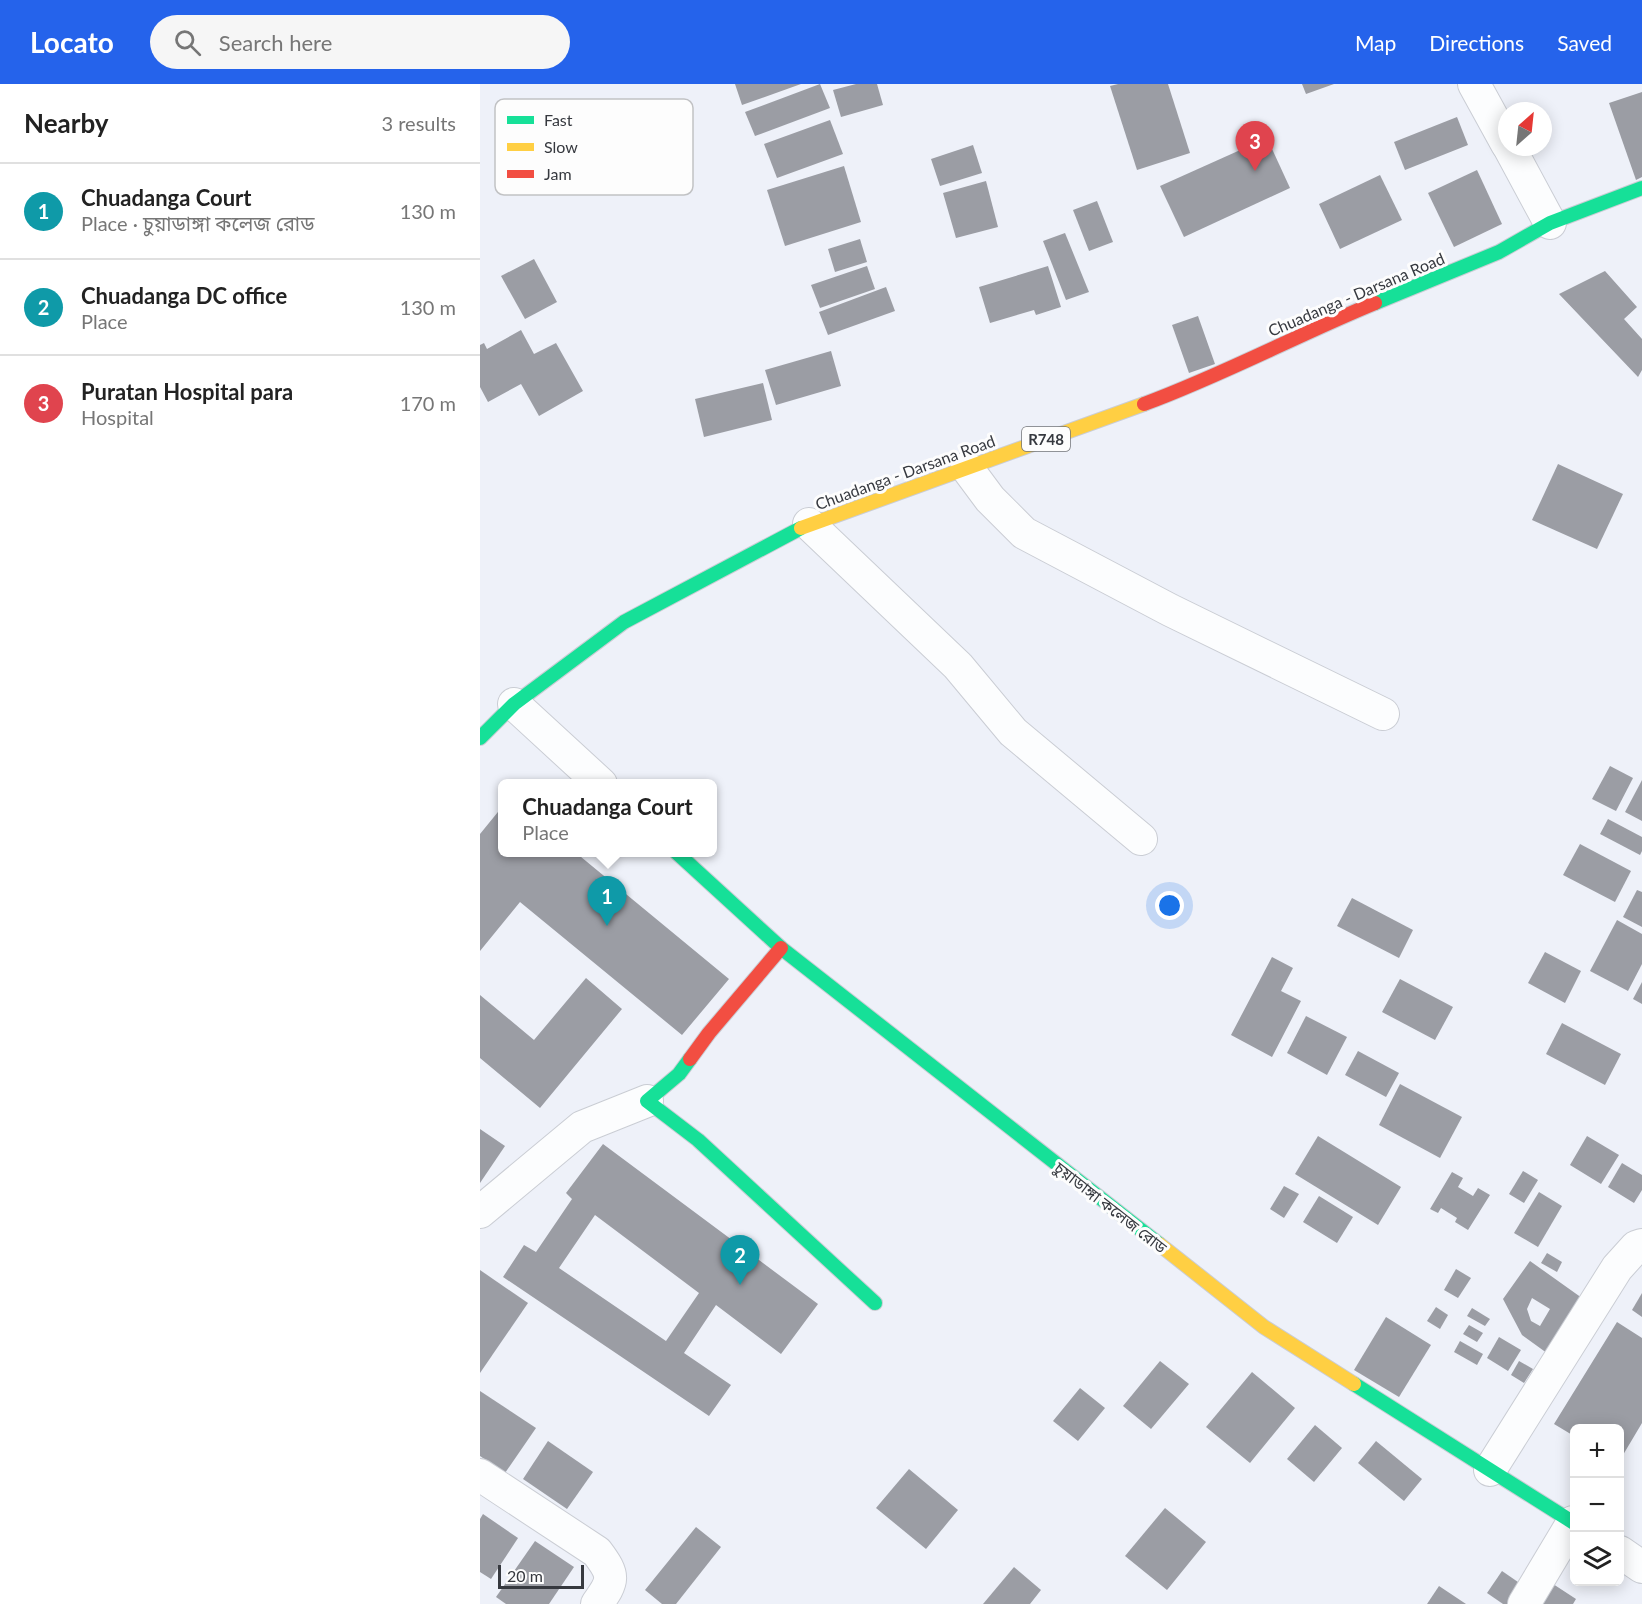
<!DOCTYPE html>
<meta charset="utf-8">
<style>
:root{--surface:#fff;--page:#f6f6f6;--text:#222;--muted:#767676;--line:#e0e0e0;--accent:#2563eb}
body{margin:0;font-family:Lato,"Noto Sans Bengali",sans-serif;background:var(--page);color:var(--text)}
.controls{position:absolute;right:18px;bottom:18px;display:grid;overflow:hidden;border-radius:9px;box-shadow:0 3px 15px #0003}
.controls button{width:54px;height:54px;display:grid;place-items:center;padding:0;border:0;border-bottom:2px solid var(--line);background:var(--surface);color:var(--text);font:30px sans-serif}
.compass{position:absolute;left:1018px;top:18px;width:54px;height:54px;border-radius:50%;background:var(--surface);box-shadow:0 3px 15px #0003;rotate:27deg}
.scale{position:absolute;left:18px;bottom:15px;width:86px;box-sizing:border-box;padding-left:6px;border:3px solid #36393f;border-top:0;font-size:16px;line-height:21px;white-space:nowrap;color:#36393f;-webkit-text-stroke:4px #fdfdfd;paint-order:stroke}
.you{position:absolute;left:690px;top:822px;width:21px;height:21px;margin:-15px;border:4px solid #fff;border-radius:50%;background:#1a73e8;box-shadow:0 0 0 9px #1a73e833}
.badge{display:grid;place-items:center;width:39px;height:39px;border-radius:50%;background:var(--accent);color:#fff;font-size:20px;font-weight:700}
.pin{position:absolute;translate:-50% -50px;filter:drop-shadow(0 2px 3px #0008)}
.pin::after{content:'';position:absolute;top:32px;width:21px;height:18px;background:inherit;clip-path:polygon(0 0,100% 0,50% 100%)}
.popup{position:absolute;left:18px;top:695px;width:219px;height:78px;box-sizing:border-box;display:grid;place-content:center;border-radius:9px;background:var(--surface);filter:drop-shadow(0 2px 4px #0005);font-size:20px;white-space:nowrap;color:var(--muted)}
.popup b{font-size:22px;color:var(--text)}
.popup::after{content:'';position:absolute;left:50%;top:100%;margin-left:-12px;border:12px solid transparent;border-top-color:var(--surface)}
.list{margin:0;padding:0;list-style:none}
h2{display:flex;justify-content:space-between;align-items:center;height:78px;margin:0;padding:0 24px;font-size:26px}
h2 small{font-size:20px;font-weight:400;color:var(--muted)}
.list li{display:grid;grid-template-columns:39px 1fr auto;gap:18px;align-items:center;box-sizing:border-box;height:96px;padding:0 24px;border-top:2px solid var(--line)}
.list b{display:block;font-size:22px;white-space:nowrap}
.list p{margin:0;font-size:20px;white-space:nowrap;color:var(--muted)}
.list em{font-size:20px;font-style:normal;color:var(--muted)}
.icon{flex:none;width:33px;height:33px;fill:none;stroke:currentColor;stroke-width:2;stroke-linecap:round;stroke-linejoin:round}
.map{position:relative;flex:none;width:1162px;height:1520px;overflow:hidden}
header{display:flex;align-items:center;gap:36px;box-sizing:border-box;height:84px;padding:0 30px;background:var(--accent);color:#fff}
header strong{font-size:28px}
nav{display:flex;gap:33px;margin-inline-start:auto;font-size:21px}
.search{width:420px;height:54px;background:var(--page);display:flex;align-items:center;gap:15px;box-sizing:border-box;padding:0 21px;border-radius:33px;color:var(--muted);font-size:22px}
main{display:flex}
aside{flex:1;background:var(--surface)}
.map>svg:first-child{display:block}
.building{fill:#9b9da4;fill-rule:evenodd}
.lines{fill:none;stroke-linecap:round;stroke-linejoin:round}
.street-casing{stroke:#cacdd4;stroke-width:34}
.fast-casing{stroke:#cacdd4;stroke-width:16}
.slow-casing{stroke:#cacdd4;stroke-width:16}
.jam-casing{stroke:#cacdd4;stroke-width:16}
.street{stroke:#fcfdfe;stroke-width:32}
.fast{stroke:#16e098;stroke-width:14}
.slow{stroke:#ffcf43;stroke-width:14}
.jam{stroke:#f24e42;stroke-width:14}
.labels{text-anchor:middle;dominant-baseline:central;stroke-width:6;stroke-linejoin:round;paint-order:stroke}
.shield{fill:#fdfdfd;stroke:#727478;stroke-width:1.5}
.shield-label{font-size:15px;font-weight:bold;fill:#36393f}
.street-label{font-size:16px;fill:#36393f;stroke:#fdfdfd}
.key{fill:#fdfdfd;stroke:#c1c2c4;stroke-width:1.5}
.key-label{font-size:16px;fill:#36393f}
</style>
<header>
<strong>Locato</strong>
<div class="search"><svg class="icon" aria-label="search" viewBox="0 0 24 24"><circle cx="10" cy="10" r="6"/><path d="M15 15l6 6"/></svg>Search here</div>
<nav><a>Map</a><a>Directions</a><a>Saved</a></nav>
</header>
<main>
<aside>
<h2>Nearby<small>3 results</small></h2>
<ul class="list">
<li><span class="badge" style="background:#0f9aa8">1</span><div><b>Chuadanga Court</b><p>Place · চুয়াডাঙ্গা কলেজ রোড</p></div><em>130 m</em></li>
<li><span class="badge" style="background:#0f9aa8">2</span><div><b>Chuadanga DC office</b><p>Place</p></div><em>130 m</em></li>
<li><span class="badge" style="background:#e0444e">3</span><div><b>Puratan Hospital para</b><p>Hospital</p></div><em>170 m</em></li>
</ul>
</aside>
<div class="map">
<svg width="1162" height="1520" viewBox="0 0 1162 1520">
<rect width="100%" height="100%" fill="#eef1f9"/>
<!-- building -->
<g class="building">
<polygon points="255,0 321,0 262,21"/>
<polygon points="340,0 350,24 275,52 265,28"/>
<polygon points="376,0 397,0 403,21 361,33 353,6"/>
<polygon points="638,0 688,0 710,69 657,86 630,2"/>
<polygon points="822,0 854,0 826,10"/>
<polygon points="1162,8 1162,93 1156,96 1129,19"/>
<polygon points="977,33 988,61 925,86 914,58"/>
<polygon points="350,36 363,70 297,94 284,60"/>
<polygon points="787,54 810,104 704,153 680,102"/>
<polygon points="493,61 502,89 460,102 451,75"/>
<polygon points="364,82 381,138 305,162 287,106"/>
<polygon points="997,86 1022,140 974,163 948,109"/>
<polygon points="900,91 922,136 860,165 839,120"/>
<polygon points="506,97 518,143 476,154 463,109"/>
<polygon points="617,117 633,158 609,167 593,126"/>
<polygon points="585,149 609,208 586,216 563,157"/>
<polygon points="380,155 387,178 355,188 348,165"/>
<polygon points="54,175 77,218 45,235 21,192"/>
<polygon points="387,182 395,205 340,224 331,201"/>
<polygon points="568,182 581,223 556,231 554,226 510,239 499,203"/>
<polygon points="1125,187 1157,223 1144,235 1162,255 1162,286 1158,293 1079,210"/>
<polygon points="406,203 415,227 348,251 339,228"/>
<polygon points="718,232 735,280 709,289 692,241"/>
<polygon points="41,246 54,270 76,259 103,307 59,332 41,300 8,318 0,303 0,261 4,259 7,265"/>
<polygon points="351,267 361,302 296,321 285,286"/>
<polygon points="283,299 292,336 224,353 215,315"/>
<polygon points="1078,380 1143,410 1117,465 1052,436"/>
<polygon points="1130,682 1153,694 1136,727 1112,715"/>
<polygon points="1162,696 1162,737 1145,728"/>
<polygon points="22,723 22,768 95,768 249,895 202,951 40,818 0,867 0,750"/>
<polygon points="1128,735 1162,753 1162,767 1160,771 1120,750"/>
<polygon points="1100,760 1151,787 1135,818 1083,791"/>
<polygon points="1157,806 1162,808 1162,843 1143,833"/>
<polygon points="872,814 933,846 919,874 857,842"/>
<polygon points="1137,836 1162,850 1162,880 1148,907 1110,887"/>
<polygon points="1065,868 1101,887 1085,919 1048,899"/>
<polygon points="792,873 813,884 801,907 821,917 792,973 751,951"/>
<polygon points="106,894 142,925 60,1024 0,974 0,911 54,956"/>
<polygon points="920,895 973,923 955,956 902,928"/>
<polygon points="1162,898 1162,920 1153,915"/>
<polygon points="826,932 867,953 847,991 807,969"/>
<polygon points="1082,939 1141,970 1125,1001 1066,970"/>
<polygon points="878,967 919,989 906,1013 865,991"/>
<polygon points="920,1000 982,1033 960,1074 899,1041"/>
<polygon points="0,1045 25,1062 0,1099"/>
<polygon points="838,1052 921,1103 898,1141 815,1090"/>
<polygon points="1107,1052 1139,1071 1121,1100 1090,1081"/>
<path d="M 123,1060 L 338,1220 L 301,1270 L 236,1221 L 204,1269 L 251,1301 L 229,1332 L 23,1193 L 44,1161 L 56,1168 L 92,1115 L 86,1109 ZM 115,1131 L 219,1209 L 186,1257 L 79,1184 Z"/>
<polygon points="1142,1079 1162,1091 1162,1106 1154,1119 1128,1103"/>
<polygon points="1043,1087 1058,1096 1044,1119 1029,1110"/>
<polygon points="972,1088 983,1094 978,1103 993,1112 998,1104 1010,1111 988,1146 975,1138 977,1134 961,1124 958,1129 950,1125"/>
<polygon points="804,1102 819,1110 804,1134 790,1125"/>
<polygon points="1059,1108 1082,1122 1058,1163 1034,1149"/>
<polygon points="839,1112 873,1133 857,1159 823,1138"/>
<polygon points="1067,1169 1082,1178 1077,1188 1061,1179"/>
<path d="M 1050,1177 L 1109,1219 L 1071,1272 L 1042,1251 L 1023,1215 ZM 1052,1214 L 1070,1225 L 1060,1242 L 1051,1237 L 1047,1225 Z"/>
<polygon points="976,1185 991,1194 978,1214 964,1206"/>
<polygon points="0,1186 48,1219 0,1289"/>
<polygon points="1162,1209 1162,1233 1152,1226"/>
<polygon points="956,1223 968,1231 960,1245 947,1237"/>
<polygon points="992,1224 1010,1235 1005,1242 987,1232"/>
<polygon points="906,1233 951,1261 919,1313 874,1286"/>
<polygon points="1137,1238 1162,1254 1162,1339 1140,1376 1140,1344 1094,1344 1094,1352 1074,1340"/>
<polygon points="989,1241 1003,1249 997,1258 983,1250"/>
<polygon points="1019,1253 1041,1266 1028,1287 1007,1274"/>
<polygon points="980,1257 1003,1270 997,1281 974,1268"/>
<polygon points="680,1277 709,1300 671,1345 643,1322"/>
<polygon points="1039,1277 1053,1285 1044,1299 1031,1291"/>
<polygon points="772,1288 815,1324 770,1379 726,1343"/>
<polygon points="600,1304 625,1324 598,1357 573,1337"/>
<polygon points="0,1307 56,1344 25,1389 0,1372"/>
<polygon points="835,1341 862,1364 834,1398 807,1375"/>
<polygon points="68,1357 113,1388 87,1425 43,1395"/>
<polygon points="896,1357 942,1395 924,1417 878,1379"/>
<polygon points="429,1385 478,1426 446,1465 396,1424"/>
<polygon points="685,1424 726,1458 687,1506 645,1472"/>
<polygon points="3,1430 38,1454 11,1495 0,1488 0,1435"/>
<polygon points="216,1443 241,1463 196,1520 182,1520 165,1506"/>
<polygon points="55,1457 94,1483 69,1520 26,1520 16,1513"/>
<polygon points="534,1483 561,1506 550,1520 503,1520"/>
<polygon points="1022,1487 1048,1505 1037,1520 1023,1520 1007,1509"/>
<polygon points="1070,1498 1096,1515 1093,1520 1055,1520"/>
<polygon points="959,1502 986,1520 947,1520"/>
</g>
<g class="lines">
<defs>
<g id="street">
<polyline points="994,0 1027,60"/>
<polyline points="1029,63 1070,139"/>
<polyline points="487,384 510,415 544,449 690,526 903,630"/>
<polyline points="329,440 478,582 533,648 661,755"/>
<polyline points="34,620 121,700"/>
<polyline points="0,1128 102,1043 167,1017"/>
<polyline points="1010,1386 1137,1184 1156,1163 1162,1161"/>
<path d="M 0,1391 L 117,1468 C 135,1492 134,1496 117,1520"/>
<polyline points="1140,1468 1162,1483"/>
<polyline points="1044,1520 1093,1438"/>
</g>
<g id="fast">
<polyline points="895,219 1019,168 1070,139 1162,104"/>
<polyline points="0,654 34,620 144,538 321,444"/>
<polyline points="196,768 301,864 679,1160"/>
<polyline points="210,975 199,990 167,1017 218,1056 395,1219"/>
<polyline points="874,1300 1094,1439"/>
</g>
<g id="slow">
<polyline points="321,444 664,320"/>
<polyline points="679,1160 784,1243 874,1300"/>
</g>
<g id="jam">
<path d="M 664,320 C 743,291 817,251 895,219"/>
<polyline points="210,975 229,949 301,864"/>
</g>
</defs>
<!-- street casing -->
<use href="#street" class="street-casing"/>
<!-- fast casing -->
<use href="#fast" class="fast-casing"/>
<!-- slow casing -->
<use href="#slow" class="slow-casing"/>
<!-- jam casing -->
<use href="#jam" class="jam-casing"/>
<!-- street -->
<use href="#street" class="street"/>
<!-- fast -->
<use href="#fast" class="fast"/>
<!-- slow -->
<use href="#slow" class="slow"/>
<!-- jam -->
<use href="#jam" class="jam"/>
</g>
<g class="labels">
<!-- shield labels -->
<rect class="shield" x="542" y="343" width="48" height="24" rx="4.5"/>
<g class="shield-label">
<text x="566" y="355">R748</text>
</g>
<!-- street labels -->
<g class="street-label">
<text transform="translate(876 210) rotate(-23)">Chuadanga - Darsana Road</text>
<text transform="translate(425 388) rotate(-20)">Chuadanga - Darsana Road</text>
<text transform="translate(631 1123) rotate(38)">চুয়াডাঙ্গা কলেজ রোড</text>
</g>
</g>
<!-- legend -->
<rect x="15" y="15" width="198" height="96" rx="9" class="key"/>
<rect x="27" y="32" width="27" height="8" fill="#16e098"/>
<rect x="27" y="59" width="27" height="8" fill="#ffcf43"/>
<rect x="27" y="86" width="27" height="8" fill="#f24e42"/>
<g class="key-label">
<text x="64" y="42">Fast</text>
<text x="64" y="69">Slow</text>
<text x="64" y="96">Jam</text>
</g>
</svg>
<div class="controls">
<button>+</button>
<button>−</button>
<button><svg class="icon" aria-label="layers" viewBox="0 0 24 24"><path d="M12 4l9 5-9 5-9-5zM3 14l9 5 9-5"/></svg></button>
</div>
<svg class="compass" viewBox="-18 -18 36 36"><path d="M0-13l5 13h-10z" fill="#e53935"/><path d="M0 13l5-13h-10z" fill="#767676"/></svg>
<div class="scale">20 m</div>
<div class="you"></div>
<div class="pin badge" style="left:127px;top:842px;background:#0f9aa8">1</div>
<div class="popup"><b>Chuadanga Court</b>Place</div>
<div class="pin badge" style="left:260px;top:1201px;background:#0f9aa8">2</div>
<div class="pin badge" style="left:775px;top:87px;background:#e0444e">3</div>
</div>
</main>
